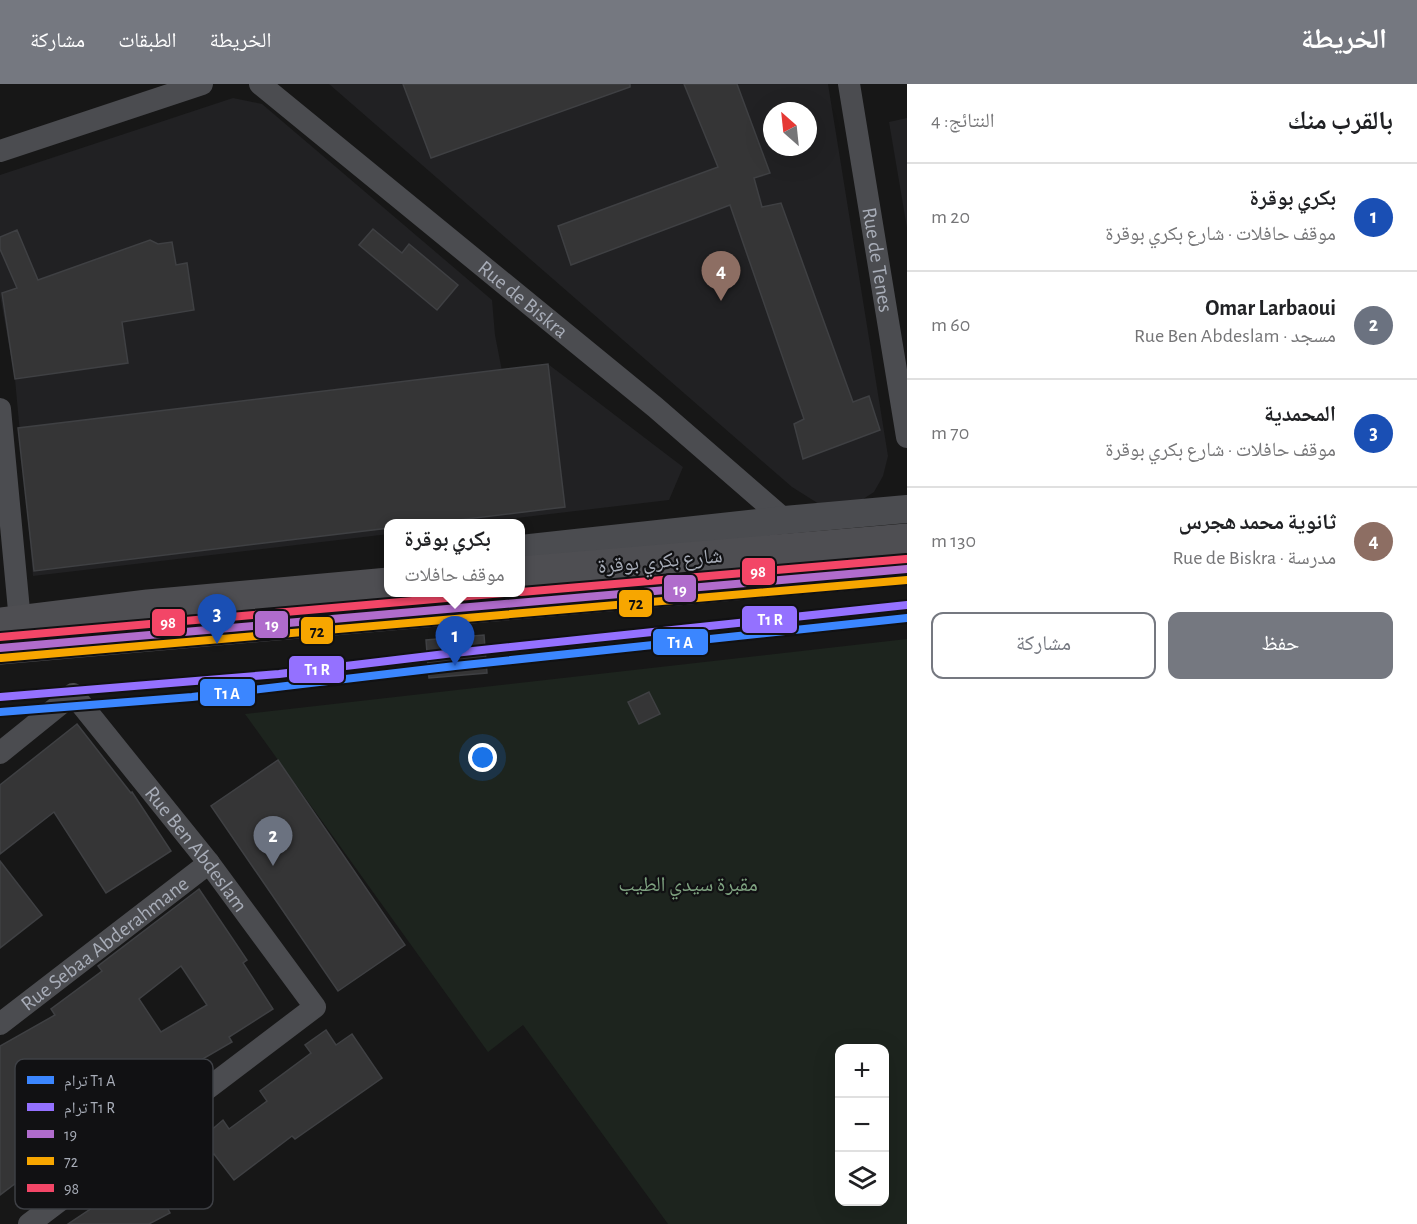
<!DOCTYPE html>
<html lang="ar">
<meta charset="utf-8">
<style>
:root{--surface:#fff;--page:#f2f2f2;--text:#202124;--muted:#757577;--line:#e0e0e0;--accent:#757880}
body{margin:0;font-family:"Alegreya Sans","Noto Naskh Arabic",sans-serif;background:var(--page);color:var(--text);direction:rtl}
.controls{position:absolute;right:18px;bottom:18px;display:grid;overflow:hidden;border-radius:12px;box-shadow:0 6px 24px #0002}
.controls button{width:54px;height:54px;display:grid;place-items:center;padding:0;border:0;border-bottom:2px solid var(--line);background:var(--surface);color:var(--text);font:30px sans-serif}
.compass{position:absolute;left:763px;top:18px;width:54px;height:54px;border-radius:50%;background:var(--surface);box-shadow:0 6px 24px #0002;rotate:333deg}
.you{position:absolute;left:483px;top:674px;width:21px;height:21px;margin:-15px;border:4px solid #fff;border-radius:50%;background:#1a73e8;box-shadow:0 0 0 9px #1a73e833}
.badge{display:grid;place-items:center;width:39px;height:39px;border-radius:50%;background:var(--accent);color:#fff;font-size:20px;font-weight:700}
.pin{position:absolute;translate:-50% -50px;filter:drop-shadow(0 2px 3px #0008)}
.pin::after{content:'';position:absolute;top:32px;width:21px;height:18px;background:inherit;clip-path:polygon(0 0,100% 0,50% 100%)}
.popup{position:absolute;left:384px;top:435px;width:141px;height:78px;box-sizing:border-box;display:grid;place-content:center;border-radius:12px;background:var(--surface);filter:drop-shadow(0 2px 4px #0005);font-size:20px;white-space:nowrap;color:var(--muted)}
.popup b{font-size:22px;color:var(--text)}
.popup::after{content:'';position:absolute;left:50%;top:100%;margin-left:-12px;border:12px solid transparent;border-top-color:var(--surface)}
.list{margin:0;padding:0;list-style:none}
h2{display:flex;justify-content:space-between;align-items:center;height:78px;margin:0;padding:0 24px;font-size:26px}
h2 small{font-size:20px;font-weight:400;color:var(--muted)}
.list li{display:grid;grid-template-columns:39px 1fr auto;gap:18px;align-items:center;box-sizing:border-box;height:108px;padding:0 24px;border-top:2px solid var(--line)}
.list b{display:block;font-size:22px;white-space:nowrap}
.list p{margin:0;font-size:20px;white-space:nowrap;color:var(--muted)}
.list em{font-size:20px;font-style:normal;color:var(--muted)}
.actions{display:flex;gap:12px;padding:18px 24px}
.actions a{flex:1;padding:14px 0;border:2px solid var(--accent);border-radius:12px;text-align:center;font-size:21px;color:var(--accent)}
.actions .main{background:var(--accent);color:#fff}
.icon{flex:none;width:33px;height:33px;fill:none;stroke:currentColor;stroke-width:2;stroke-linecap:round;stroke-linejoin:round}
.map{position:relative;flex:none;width:907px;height:1140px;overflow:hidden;direction:ltr}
header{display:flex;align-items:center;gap:36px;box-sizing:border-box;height:84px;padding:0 30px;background:var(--accent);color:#fff}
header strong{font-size:28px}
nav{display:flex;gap:33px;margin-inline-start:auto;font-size:21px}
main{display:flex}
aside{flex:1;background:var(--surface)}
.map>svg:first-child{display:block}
.built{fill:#212123;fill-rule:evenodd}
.green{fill:#1d241e;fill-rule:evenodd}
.building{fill:#353536;stroke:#3f4043;stroke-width:1.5;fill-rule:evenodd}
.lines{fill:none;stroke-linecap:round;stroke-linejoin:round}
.minor{stroke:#4b4c50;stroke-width:22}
.tertiary{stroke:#4b4c50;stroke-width:28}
.trunk{stroke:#4e4e52;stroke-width:33}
.bus-1-casing{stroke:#111113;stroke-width:12}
.bus-2-casing{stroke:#111113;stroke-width:12}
.bus-3-casing{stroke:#111113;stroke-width:12}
.bus-1{stroke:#b06ccc;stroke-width:8}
.bus-2{stroke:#f7a600;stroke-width:8}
.bus-3{stroke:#f34667;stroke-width:8}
.tram-1-casing{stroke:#111113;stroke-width:12}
.tram-2-casing{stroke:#111113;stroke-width:12}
.tram-1{stroke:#3b86ff;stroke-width:8}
.tram-2{stroke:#9471ff;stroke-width:8}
.labels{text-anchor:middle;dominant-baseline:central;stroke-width:4.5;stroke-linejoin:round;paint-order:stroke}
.street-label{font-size:21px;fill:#a8adb8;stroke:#111113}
.park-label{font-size:21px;fill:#7fa381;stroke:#111113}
.key{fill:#111113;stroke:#3e4045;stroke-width:1.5}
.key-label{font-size:16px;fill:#a8adb8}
.line-badge{stroke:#111113;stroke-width:2}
.badge-label{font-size:16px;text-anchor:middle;font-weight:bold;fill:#fff}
.pale-badge-label{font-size:16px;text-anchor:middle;font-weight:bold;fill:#111}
</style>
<header>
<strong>الخريطة</strong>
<nav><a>الخريطة</a><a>الطبقات</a><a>مشاركة</a></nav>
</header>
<main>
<aside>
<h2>بالقرب منك<small>النتائج: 4</small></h2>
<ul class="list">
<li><span class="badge" style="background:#1a4fb4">1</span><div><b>بكري بوقرة</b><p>موقف حافلات · شارع بكري بوقرة</p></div><em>20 m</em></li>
<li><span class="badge" style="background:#6b7280">2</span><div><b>Omar Larbaoui</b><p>مسجد · Rue Ben Abdeslam</p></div><em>60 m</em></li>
<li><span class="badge" style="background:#1a4fb4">3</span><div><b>المحمدية</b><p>موقف حافلات · شارع بكري بوقرة</p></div><em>70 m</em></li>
<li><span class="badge" style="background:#8d6e63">4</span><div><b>ثانوية محمد هجرس</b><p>مدرسة · Rue de Biskra</p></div><em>130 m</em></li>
</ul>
<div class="actions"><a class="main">حفظ</a><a>مشاركة</a></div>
</aside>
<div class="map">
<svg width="907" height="1140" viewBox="0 0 907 1140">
<rect width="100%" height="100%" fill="#171717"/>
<!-- built -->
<g class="built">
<path d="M 329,0 L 828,0 L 888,372 L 883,392 L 874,408 L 854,421 L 819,420 L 792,403 ZM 772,27 L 808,27 L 808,63 L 772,63 Z"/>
<polygon points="233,14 262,20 492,216 495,251 502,287 548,280 683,383 669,416 473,439 389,440 389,450 33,492 15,295 0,211 0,91"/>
<polygon points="907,34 907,144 889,38"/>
</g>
<!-- green -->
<path class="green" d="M 907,555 L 907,1140 L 668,1140 L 523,941 L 488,968 L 245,630 ZM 840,964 L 884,964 L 884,1118 L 840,1118 Z"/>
<!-- building -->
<g class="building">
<polygon points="403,0 630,0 630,3 431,74"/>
<polygon points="684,0 737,0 770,89 754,94 762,123 781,119 853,318 869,312 880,346 803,375 794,340 804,335 730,121 571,181 558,142 718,83"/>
<polygon points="373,145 402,169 409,160 458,201 437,226 359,161"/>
<polygon points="17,146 38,196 150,156 158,160 172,158 176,181 187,179 194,226 122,238 128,279 15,295 2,209 17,204 0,165 0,153"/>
<polygon points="548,280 565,423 425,440 389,440 389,444 34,487 18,344"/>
<polygon points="484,551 487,589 429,594 426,556"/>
<polygon points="649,608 660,630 639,640 628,618"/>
<polygon points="77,640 131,709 132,708 171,767 106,809 54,728 0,770 0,701"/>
<polygon points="278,676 405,861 338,907 211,722"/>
<polygon points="0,777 42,831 0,864"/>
<path d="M 199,805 L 247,876 L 243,879 L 273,925 L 229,953 L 232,958 L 189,983 L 186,977 L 54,1062 L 59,1069 L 22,1099 L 20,1096 L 0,1111 L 0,962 L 55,931 L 51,925 L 102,887 L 98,882 ZM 181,882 L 207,921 L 161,948 L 139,915 Z"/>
<polygon points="326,946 336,961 352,950 382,994 295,1055 292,1052 234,1096 214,1070 159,1108 170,1129 149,1140 68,1140 140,1092 142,1094 202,1054 223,1036 229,1045 267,1017 260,1007 311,969 305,961"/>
</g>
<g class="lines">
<!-- minor -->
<g class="minor">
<path id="s1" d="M 260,0 L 655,323 L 785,436"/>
<path id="s2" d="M 849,0 L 907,353"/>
<polyline points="0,67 202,0"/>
<polyline points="0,325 20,537"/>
<path id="s3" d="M 0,669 L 73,610 L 209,779 L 315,923 L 29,1140"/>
<path id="s4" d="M 0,940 L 209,779"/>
</g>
<!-- tertiary -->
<polyline class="tertiary" points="521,465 785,436 907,425"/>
<!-- trunk -->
<g class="trunk">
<polyline points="521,489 907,456"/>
<polyline points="0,540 148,522 389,500"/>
<polyline points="0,564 907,485"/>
</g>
<defs>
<polyline id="bus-1" points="0,564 907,485"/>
<polyline id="bus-2" points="1,574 907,496"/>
<g id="bus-3">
<polyline points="521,508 906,475"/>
<polyline points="0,553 516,508"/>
</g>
</defs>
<!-- bus-1 casing -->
<use href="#bus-1" class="bus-1-casing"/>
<!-- bus-2 casing -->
<use href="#bus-2" class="bus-2-casing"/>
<!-- bus-3 casing -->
<use href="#bus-3" class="bus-3-casing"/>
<!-- bus-1 -->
<use href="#bus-1" class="bus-1"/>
<!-- bus-2 -->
<use href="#bus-2" class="bus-2"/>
<!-- bus-3 -->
<use href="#bus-3" class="bus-3"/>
<defs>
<polyline id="tram-1" points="0,628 192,613 455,582 907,534"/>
<polyline id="tram-2" points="0,613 279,590 454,569 907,521"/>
</defs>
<!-- tram-1 casing -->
<use href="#tram-1" class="tram-1-casing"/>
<!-- tram-2 casing -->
<use href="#tram-2" class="tram-2-casing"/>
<!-- tram-1 -->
<use href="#tram-1" class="tram-1"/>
<!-- tram-2 -->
<use href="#tram-2" class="tram-2"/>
</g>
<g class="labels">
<!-- street labels -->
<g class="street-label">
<text stroke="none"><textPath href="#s2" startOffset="178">Rue de Tenes</textPath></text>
<text stroke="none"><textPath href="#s1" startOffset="340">Rue de Biskra</textPath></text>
<text transform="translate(660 477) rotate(-5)">شارع بكري بوقرة</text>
<text stroke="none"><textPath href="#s3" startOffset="292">Rue Ben Abdeslam</textPath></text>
<text stroke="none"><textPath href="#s4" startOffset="132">Rue Sebaa Abderahmane</textPath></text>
</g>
<!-- park labels -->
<g class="park-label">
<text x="688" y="800">مقبرة سيدي الطيب</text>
</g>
</g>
<!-- legend -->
<rect x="15" y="975" width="198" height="150" rx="9" class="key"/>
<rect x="27" y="992" width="27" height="8" fill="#3b86ff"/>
<rect x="27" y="1019" width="27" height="8" fill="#9471ff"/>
<rect x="27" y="1046" width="27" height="8" fill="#b06ccc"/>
<rect x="27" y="1073" width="27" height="8" fill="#f7a600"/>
<rect x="27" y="1100" width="27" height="8" fill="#f34667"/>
<g class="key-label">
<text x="64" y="1002">ترام T1 A</text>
<text x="64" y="1029">ترام T1 R</text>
<text x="64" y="1056">19</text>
<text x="64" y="1083">72</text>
<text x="64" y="1110">98</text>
</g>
<g class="line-badge">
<rect x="741" y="473" width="35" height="29" rx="6" fill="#f34667"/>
<rect x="663" y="490" width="34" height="29" rx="6" fill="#b06ccc"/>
<rect x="618" y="505" width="35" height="29" rx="6" fill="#f7a600"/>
<rect x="741" y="521" width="57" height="29" rx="6" fill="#9471ff"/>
<rect x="151" y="524" width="35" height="29" rx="6" fill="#f34667"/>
<rect x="254" y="526" width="35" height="29" rx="6" fill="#b06ccc"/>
<rect x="300" y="532" width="34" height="29" rx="6" fill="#f7a600"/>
<rect x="652" y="544" width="57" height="28" rx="6" fill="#3b86ff"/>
<rect x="288" y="571" width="57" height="29" rx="6" fill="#9471ff"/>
<rect x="199" y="594" width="57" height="29" rx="6" fill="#3b86ff"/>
</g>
<g class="badge-label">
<text x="758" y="493">98</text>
<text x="680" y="511">19</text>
<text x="770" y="541">T1 R</text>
<text x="168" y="544">98</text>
<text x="272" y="546">19</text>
<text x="680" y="564">T1 A</text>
<text x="317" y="591">T1 R</text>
<text x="227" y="615">T1 A</text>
</g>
<g class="pale-badge-label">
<text x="636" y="525">72</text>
<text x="317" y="553">72</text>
</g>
</svg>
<div class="controls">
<button>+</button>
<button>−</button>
<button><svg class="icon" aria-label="layers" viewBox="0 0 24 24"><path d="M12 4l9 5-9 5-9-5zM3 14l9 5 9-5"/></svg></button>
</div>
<svg class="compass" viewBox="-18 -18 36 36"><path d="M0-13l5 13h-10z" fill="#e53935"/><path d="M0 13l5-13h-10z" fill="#757577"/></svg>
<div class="you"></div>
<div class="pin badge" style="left:455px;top:582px;background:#1a4fb4">1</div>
<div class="popup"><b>بكري بوقرة</b>موقف حافلات</div>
<div class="pin badge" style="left:273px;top:782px;background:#6b7280">2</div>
<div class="pin badge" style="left:217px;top:560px;background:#1a4fb4">3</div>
<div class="pin badge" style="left:721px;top:217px;background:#8d6e63">4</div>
</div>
</main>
